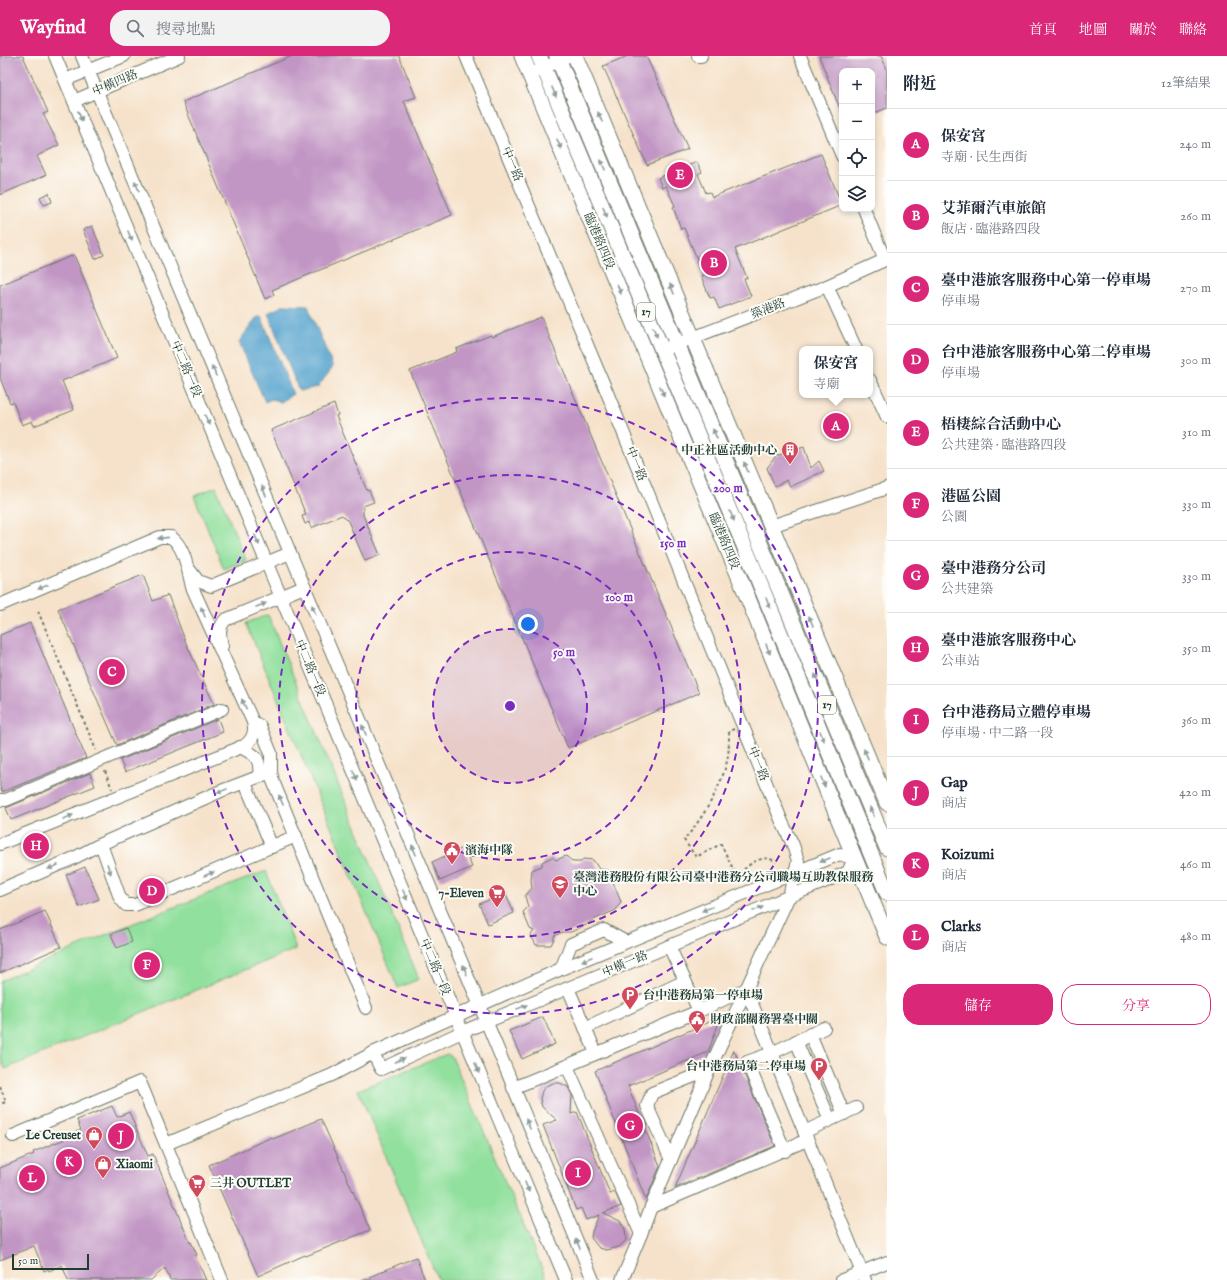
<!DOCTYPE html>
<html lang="zh-TW">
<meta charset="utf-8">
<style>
:root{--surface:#fff;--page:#f2f2f3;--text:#1f2937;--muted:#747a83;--line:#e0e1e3;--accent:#db2777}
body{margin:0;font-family:"IM FELL English","Noto Serif TC",serif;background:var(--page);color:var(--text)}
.controls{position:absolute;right:12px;top:12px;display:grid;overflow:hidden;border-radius:8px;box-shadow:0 2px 6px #0003}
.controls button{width:36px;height:36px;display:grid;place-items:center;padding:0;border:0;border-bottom:1px solid var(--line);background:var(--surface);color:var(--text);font:20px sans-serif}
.scale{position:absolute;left:12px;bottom:10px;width:77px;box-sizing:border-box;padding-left:4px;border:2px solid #1f3d34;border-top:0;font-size:11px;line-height:14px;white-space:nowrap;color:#1f3d34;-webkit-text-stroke:3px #fdfcf7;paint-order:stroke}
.you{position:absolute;left:528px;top:568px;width:14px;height:14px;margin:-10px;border:3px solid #fff;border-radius:50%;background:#1a73e8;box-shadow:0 0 0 6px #1a73e833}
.badge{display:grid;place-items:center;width:26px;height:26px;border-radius:50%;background:var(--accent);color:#fff;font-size:13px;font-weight:700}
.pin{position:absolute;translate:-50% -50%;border:2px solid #fff;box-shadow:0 1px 4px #0006}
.popup{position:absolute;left:799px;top:290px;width:74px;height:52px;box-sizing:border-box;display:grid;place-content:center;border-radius:8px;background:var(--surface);filter:drop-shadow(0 1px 3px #0005);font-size:13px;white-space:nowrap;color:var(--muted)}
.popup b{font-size:15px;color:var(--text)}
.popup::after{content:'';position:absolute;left:50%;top:100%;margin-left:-8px;border:8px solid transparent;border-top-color:var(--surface)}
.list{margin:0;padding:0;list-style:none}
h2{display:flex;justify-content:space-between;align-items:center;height:52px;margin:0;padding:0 16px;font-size:17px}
h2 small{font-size:13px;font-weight:400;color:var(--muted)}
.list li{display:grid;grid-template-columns:26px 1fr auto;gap:12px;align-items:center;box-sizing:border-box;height:72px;padding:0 16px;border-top:1px solid var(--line)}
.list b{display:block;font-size:15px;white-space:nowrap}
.list p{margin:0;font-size:13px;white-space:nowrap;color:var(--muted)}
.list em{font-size:13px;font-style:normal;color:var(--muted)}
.actions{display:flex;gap:8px;padding:12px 16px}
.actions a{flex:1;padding:9px 0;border:1px solid var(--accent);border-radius:16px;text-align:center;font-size:14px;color:var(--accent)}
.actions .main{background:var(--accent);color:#fff}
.icon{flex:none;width:22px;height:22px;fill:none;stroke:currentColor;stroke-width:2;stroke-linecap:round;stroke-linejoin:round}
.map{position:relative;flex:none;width:887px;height:1224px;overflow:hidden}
header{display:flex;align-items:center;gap:24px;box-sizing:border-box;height:56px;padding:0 20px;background:var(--accent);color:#fff}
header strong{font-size:19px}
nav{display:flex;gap:22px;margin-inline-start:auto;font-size:14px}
.search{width:280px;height:36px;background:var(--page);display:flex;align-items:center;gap:10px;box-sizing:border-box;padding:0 14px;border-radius:16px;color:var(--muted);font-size:15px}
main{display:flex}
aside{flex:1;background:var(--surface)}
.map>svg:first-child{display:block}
.green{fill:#92e09e;stroke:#588e69}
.water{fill:#55a3ce;stroke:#3a7081}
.building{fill:#c195c4}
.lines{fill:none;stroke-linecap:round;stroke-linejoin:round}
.minor-casing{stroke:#6a7768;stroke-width:14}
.major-casing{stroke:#6a7768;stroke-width:17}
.path{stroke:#6a7768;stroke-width:2;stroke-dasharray:3 3;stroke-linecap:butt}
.minor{stroke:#fff;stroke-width:12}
.major{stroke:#fff;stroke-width:15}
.oneway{fill:#8f9e9a}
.ring{fill:none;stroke:#7b2cbf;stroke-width:2;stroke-dasharray:7 5}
.labels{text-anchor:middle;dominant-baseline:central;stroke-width:4;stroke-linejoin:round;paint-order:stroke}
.shield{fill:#fdfcf7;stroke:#62766e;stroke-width:1}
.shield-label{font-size:11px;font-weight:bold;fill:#1f3d34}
.street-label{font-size:12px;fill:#1f3d34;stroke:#fdfcf7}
.poi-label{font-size:12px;font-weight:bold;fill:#1f3d34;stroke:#fdfcf7;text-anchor:start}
.centre{fill:#7b2cbf;stroke:#fdfcf7;stroke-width:2}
.ring-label{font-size:12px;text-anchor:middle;font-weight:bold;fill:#7b2cbf;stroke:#fdfcf7;stroke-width:4;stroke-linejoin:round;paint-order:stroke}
</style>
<header>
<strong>Wayfind</strong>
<div class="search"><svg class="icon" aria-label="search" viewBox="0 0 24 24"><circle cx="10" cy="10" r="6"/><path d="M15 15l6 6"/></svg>搜尋地點</div>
<nav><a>首頁</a><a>地圖</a><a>關於</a><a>聯絡</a></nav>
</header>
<main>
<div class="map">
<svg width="887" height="1224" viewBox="0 0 887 1224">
<rect width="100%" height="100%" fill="#fdfcf7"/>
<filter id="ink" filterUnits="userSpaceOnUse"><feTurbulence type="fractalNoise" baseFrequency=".025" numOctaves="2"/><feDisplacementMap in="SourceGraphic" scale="8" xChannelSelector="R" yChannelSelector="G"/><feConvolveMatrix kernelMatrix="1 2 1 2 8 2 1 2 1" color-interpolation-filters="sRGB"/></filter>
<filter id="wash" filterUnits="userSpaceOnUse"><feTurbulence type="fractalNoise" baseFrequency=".012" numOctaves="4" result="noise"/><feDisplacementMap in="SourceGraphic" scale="16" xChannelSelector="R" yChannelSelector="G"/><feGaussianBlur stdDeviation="0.9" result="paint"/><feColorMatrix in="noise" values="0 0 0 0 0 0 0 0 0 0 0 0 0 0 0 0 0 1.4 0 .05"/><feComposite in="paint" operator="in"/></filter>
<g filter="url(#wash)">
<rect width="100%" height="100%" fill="#f6e2ca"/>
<!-- green -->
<g class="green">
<polygon points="216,431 246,504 224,513 194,440"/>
<polygon points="268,559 419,923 398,932 246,567"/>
<polygon points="266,815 296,893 5,1013 0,1001 0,925 114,875"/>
<polygon points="447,998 452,1001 547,1224 438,1224 358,1034"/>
</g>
<!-- water -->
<g class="water">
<polygon points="284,249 308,250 333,311 318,331 299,335 268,257"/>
<polygon points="261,260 293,338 281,346 272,343 265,346 239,286 256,262"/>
</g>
<g id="blocks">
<!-- building -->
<g class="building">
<polygon points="0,0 23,0 48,56 43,58 59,89 37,100 46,119 0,139"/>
<polygon points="292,0 399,0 416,41 404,45 452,159 272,234 274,239 265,243 183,46"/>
<polygon points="628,0 646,0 688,93 647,109 603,10"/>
<polygon points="819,0 881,0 887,13 887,52 872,58 872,15 842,15 842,58"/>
<polygon points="821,98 842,149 735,193 747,222 744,223 751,240 719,253 714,241 710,242 701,220 704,219 684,172 681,173 673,151 675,150 666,130 662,132 658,122 697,106 702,116 698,118 706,137 710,136 712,141"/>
<polygon points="49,137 52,146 44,149 40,141"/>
<polygon points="92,170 104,199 95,203 83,174"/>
<polygon points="74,199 117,302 62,325 74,354 34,370 32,365 22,369 13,346 10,347 0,322 0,229"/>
<polygon points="541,261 699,637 568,692 410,315 457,296 456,293 491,279 492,281"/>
<polygon points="334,348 338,359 336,360 367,435 369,434 374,446 363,450 363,459 380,499 365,505 348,465 342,459 311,472 309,466 305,468 302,460 306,459 271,374"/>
<polygon points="804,391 811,412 819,405 824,415 790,431 787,424 775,430 767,412 776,400"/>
<polygon points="143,519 153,545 168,539 186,587 214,648 117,689 58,553"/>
<polygon points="30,567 86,702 2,736 0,731 0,579"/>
<polygon points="218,663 223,676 125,716 120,704"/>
<polygon points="90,717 95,730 11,764 6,752"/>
<polygon points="463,792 472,811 440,825 432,806"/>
<polygon points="566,800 573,806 581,806 583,803 593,804 599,813 608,814 621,846 616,854 593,864 586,869 571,876 563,876 554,880 554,883 551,889 536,889 531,879 534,875 530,873 523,856 528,851 525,840 532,832 531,824 532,814 542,810 542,806 552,801 556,804"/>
<polygon points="85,811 99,843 79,851 66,819"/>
<polygon points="505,837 514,857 488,868 479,848"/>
<polygon points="45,855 61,891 0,917 0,874"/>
<polygon points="126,872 132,886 117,892 111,878"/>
<polygon points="543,961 555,988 522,1003 509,975"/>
<polygon points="721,961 708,996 628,1030 660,1110 646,1144 595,1015"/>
<polygon points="734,994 775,1090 675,1132"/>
<polygon points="553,1027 560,1027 568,1031 572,1039 571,1058 577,1056 610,1138 615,1136 621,1150 603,1157 620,1165 625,1173 626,1184 619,1191 607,1194 599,1192 591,1182 592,1176 599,1159 586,1164 581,1152 576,1154 543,1069 557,1064 542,1051 540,1043 542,1035 546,1030"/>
<polygon points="112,1050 117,1061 129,1056 148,1100 153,1098 190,1187 191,1186 197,1199 195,1200 206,1224 170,1224 165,1212 151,1224 68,1224 62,1209 49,1215 48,1213 44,1215 34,1190 0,1204 0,1112 34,1098 33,1096 65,1083 64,1081 81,1074 77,1064"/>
<polygon points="321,1063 370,1174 306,1200 305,1199 258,1220 209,1109 272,1081 273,1083"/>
<polygon points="416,1201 425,1224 362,1224"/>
</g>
</g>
</g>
<g filter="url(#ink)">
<use href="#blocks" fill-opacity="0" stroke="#6a7768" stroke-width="1"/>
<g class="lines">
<defs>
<g id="minor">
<polyline points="55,0 566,1224"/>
<polyline points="82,0 480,950 593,1224"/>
<polyline points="466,0 604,329 782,766 793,789 798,805 789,840 709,1014 651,1151 641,1178 622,1224"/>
<polyline points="698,0 701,0"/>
<polyline points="800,0 842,100"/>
<polyline points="530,19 568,0"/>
<polyline points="65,24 124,0"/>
<polyline points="74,45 179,0"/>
<polyline points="864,153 885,204"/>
<polyline points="827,230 856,293"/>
<polyline points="669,291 827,230 887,203"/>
<polyline points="870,324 887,361"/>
<polyline points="771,470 887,432"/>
<polyline points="189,513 198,525 211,530 290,497"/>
<path d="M 0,549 L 160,481 L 171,481 C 185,491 188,515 192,531 L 253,666 C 256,676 253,684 244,690 L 0,788"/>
<path d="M 222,590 C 220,580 218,572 225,564 L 304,531"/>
<polyline points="253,666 260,670 271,697 271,716 273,725 366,952"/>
<path d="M 240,691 C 256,699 261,702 259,721"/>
<polyline points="271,716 221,735 101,788 120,842 126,849 135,849 296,780"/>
<polyline points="245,727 272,791"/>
<polyline points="0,744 6,744 222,653"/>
<polyline points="0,834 74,802 101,788"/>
<polyline points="669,890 699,955"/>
<polyline points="561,913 571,888 604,874 626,886"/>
<polyline points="568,932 596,997"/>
<polyline points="746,933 865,1224"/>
<polyline points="585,972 685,925"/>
<polyline points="810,978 844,1058"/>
<polyline points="796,985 830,1064"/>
<polyline points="373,997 381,1013 462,976 848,816 854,803"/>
<polyline points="567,1010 641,1178"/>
<polyline points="513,1032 699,955 746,933"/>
<polyline points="804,1076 856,1052"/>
<polyline points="13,1080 140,1026 222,1224"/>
<polyline points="166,1088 332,1019 373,997 561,913 840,798 854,803"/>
<polyline points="785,1095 747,1006 772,997 824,972"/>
<polyline points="671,1104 647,1050 652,1037 709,1014"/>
<polyline points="651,1151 807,1084"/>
<polyline points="842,1224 887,1206"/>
</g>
<g id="major">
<polyline points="522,0 738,518 887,881"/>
<polyline points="539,0 753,511 887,837"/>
<polyline points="557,0 887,792"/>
<polyline points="575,0 887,747"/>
</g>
</defs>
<!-- minor casing -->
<use href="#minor" class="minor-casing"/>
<!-- major casing -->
<use href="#major" class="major-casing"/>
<!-- path -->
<g class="path">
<polyline points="38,555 96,694"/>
<path d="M 734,673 L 729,675 C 729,683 729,692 728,700 C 723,729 703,762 684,784 L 696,801 L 721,788 L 734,815 L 741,816 C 751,807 756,803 769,802 L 776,806"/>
<polyline points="105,715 112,733"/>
<polyline points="0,1030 6,1046 0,1048"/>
</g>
<!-- minor -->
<use href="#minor" class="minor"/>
<!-- major -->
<use href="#major" class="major"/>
</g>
<!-- one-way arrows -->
<defs><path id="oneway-solid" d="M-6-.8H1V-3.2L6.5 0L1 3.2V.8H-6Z"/></defs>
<g class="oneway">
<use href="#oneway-solid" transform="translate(554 36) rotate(67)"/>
<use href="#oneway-solid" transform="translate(80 60) rotate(67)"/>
<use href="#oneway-solid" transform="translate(600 61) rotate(-113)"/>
<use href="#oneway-solid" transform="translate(559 88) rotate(67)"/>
<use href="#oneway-solid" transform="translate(603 109) rotate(-113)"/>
<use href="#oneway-solid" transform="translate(137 130) rotate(-113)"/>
<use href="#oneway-solid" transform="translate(605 156) rotate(67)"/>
<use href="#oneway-solid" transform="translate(130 180) rotate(67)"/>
<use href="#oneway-solid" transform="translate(619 233) rotate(67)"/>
<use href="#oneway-solid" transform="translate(672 233) rotate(-113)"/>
<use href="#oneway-solid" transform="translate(655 276) rotate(67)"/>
<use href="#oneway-solid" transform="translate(214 315) rotate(-113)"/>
<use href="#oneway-solid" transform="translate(662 335) rotate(67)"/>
<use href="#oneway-solid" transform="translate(207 364) rotate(67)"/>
<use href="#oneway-solid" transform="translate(715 378) rotate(-113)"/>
<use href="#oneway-solid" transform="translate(746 411) rotate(-113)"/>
<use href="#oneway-solid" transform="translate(264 435) rotate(-113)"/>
<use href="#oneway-solid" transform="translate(732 460) rotate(67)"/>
<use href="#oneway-solid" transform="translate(163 482) rotate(174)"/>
<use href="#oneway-solid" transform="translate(257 484) rotate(67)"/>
<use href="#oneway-solid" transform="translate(43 531) rotate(157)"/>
<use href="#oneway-solid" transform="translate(768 547) rotate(68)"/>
<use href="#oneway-solid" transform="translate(261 549) rotate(-21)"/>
<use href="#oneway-solid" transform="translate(314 554) rotate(-113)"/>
<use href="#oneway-solid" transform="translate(203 556) rotate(-113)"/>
<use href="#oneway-solid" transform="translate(811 565) rotate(-113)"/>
<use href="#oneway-solid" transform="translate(768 593) rotate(68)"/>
<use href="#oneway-solid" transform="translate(817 623) rotate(-113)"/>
<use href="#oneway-solid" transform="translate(244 648) rotate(-115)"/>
<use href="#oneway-solid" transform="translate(364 674) rotate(-113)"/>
<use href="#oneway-solid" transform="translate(822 680) rotate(68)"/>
<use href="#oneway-solid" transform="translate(866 698) rotate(-113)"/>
<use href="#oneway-solid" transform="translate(355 719) rotate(67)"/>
<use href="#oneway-solid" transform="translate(823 726) rotate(68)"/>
<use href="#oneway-solid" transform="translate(222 735) rotate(158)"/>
<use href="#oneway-solid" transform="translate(281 744) rotate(-113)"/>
<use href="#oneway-solid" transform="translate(872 756) rotate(-113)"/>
<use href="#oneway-solid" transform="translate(68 761) rotate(-22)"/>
<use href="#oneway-solid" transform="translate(414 794) rotate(-113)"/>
<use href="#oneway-solid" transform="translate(825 804) rotate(157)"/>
<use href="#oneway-solid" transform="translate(53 811) rotate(157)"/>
<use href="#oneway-solid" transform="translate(109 813) rotate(70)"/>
<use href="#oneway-solid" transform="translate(209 818) rotate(-23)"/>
<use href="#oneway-solid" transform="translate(405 839) rotate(67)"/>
<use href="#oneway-solid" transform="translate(707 853) rotate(158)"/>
<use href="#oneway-solid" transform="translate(758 853) rotate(-22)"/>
<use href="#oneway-solid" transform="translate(587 903) rotate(158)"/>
<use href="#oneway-solid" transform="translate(465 914) rotate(-113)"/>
<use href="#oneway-solid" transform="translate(522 951) rotate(-22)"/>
<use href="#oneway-solid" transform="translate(400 1004) rotate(-25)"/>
<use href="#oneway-solid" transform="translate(477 1012) rotate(67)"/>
<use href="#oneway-solid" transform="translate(528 1068) rotate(-113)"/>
<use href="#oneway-solid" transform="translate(527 1131) rotate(67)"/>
<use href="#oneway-solid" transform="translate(578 1188) rotate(-113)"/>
</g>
</g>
<!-- distance rings -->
<circle cx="510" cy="650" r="77" fill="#7b2cbf" fill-opacity=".12"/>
<g class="ring">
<circle cx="510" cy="650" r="77"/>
<circle cx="510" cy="650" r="154"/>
<circle cx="510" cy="650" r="231"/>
<circle cx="510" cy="650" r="308"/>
</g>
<!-- icons -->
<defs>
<symbol id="building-pin" viewBox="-11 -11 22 30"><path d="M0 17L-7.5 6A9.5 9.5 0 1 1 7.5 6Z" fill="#d1495b" stroke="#fdfcf7"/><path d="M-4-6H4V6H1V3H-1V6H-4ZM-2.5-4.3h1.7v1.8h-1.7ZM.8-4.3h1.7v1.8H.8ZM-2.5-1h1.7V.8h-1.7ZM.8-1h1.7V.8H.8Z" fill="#fff"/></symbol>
<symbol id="civic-pin" viewBox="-11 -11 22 30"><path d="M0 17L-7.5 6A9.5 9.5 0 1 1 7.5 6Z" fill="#d1495b" stroke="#fdfcf7"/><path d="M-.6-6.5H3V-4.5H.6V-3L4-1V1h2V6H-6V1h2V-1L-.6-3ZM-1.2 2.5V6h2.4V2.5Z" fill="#fff"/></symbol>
<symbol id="school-pin" viewBox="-11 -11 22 30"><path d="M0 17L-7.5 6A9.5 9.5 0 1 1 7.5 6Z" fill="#d1495b" stroke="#fdfcf7"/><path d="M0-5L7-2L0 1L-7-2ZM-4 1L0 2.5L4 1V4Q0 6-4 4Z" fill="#fff"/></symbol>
<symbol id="supermarket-pin" viewBox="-11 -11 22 30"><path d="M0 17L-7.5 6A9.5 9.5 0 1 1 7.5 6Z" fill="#d1495b" stroke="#fdfcf7"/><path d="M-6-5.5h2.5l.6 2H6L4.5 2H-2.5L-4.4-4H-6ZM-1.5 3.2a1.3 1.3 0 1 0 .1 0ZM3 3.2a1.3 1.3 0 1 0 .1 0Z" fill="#fff"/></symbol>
<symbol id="parking-pin" viewBox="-11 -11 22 30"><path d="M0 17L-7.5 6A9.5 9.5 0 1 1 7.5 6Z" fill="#d1495b" stroke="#fdfcf7"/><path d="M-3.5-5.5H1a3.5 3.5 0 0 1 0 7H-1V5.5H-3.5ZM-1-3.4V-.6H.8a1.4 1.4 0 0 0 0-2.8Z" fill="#fff"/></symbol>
<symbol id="shop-pin" viewBox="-11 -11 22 30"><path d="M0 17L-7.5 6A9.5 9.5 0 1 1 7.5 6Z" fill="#d1495b" stroke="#fdfcf7"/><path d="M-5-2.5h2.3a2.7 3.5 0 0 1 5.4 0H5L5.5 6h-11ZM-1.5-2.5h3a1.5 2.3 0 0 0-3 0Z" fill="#fff"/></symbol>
</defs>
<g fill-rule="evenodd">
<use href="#building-pin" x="780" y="384" width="20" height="27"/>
<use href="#civic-pin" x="442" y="784" width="20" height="27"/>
<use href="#school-pin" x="550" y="818" width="20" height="27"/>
<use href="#supermarket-pin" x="487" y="827" width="20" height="27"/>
<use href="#parking-pin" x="620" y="929" width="20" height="27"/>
<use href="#civic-pin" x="687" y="953" width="20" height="27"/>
<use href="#parking-pin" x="809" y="1000" width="20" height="27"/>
<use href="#shop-pin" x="84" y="1069" width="20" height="27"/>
<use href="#shop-pin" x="93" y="1098" width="20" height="27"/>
<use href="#supermarket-pin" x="187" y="1117" width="20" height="27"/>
</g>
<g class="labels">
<!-- shield labels -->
<g class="shield">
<rect x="637" y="247" width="18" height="18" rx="3"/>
<rect x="818" y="640" width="18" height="18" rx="3"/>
</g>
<g class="shield-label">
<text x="646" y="256">17</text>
<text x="827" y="649">17</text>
</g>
<!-- street labels -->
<g class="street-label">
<text transform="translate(115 27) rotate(-23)">中橫四路</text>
<text transform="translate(512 108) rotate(67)">中一路</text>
<text transform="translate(599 185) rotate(67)">臨港路四段</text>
<text transform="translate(768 253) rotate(-21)">築港路</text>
<text transform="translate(186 313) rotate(67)">中二路一段</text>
<text transform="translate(636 408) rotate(68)">中一路</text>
<text transform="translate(724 485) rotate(67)">臨港路四段</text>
<text transform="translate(310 612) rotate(67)">中二路一段</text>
<text transform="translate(758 708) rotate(68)">中一路</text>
<text transform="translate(625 908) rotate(-23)">中橫一路</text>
<text transform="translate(435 911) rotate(67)">中二路一段</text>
</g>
<!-- poi labels -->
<g class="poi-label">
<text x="777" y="394" text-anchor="end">中正社區活動中心</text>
<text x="465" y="794">濱海中隊</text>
<text x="573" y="821">臺灣港務股份有限公司臺中港務分公司職場互助教保服務<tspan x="573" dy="14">中心</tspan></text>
<text x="484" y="837" text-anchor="end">7-Eleven</text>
<text x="643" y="939">台中港務局第一停車場</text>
<text x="710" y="963">財政部關務署臺中關</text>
<text x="806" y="1010" text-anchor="end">台中港務局第二停車場</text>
<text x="81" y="1079" text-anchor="end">Le Creuset</text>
<text x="116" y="1108">Xiaomi</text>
<text x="210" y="1127">三井 OUTLET</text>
</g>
</g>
<circle cx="510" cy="650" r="6" class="centre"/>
<g class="ring-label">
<text x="728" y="436">200 m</text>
<text x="673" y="491">150 m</text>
<text x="619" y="545">100 m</text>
<text x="564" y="600">50 m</text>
</g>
</svg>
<div class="controls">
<button>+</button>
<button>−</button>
<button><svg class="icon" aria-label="locate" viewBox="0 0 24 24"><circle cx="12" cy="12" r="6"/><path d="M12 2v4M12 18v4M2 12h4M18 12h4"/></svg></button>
<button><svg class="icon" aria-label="layers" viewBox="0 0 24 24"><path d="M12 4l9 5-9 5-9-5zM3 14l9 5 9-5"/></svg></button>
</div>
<div class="scale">50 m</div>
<div class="you"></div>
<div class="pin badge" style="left:836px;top:370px">A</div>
<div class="popup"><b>保安宮</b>寺廟</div>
<div class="pin badge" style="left:714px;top:207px">B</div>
<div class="pin badge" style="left:112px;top:616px">C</div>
<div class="pin badge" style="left:152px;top:835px">D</div>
<div class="pin badge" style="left:680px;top:119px">E</div>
<div class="pin badge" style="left:147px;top:909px">F</div>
<div class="pin badge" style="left:630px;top:1070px">G</div>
<div class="pin badge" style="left:36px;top:790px">H</div>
<div class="pin badge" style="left:578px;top:1117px">I</div>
<div class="pin badge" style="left:121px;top:1080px">J</div>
<div class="pin badge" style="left:69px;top:1106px">K</div>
<div class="pin badge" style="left:32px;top:1122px">L</div>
</div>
<aside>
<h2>附近<small>12筆結果</small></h2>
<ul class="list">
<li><span class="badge">A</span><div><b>保安宮</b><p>寺廟 · 民生西街</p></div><em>240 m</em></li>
<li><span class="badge">B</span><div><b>艾菲爾汽車旅館</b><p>飯店 · 臨港路四段</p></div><em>260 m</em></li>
<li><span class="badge">C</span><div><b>臺中港旅客服務中心第一停車場</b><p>停車場</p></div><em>270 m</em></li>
<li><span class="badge">D</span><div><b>台中港旅客服務中心第二停車場</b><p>停車場</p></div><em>300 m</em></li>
<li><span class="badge">E</span><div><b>梧棲綜合活動中心</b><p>公共建築 · 臨港路四段</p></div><em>310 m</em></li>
<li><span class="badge">F</span><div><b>港區公園</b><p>公園</p></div><em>330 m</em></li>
<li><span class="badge">G</span><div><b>臺中港務分公司</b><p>公共建築</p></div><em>330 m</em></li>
<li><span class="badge">H</span><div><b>臺中港旅客服務中心</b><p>公車站</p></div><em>350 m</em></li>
<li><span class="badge">I</span><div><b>台中港務局立體停車場</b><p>停車場 · 中二路一段</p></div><em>360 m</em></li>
<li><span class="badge">J</span><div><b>Gap</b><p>商店</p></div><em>420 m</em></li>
<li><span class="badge">K</span><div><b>Koizumi</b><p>商店</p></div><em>460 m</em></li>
<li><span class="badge">L</span><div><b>Clarks</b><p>商店</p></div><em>480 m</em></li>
</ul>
<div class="actions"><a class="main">儲存</a><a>分享</a></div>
</aside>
</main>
